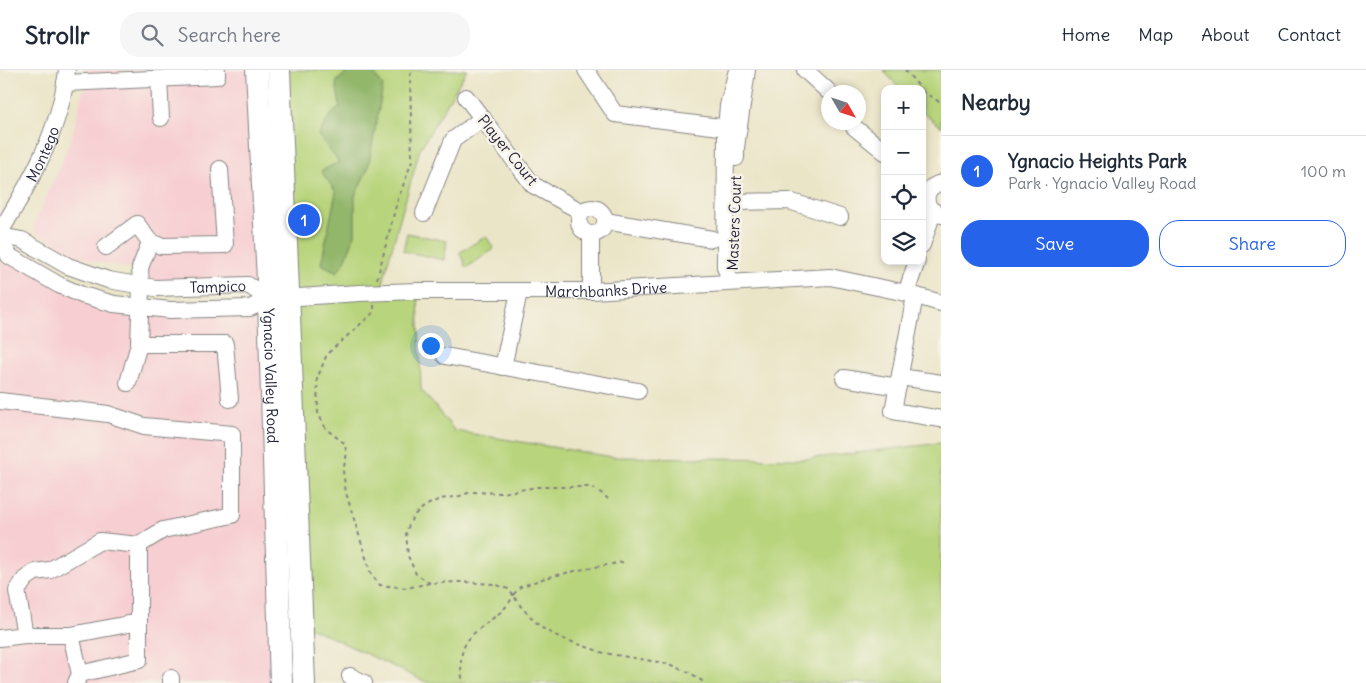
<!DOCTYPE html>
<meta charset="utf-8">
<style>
:root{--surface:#fff;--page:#f6f6f7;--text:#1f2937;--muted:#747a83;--line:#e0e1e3;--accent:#2563eb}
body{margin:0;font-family:Delius,sans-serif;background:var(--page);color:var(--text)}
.controls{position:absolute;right:15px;top:15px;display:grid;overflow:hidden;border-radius:10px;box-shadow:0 2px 8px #0003}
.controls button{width:45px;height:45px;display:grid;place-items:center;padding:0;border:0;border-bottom:1px solid var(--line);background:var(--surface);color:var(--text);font:25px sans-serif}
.compass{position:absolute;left:821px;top:15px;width:45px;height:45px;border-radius:50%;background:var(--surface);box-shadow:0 2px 8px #0003;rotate:129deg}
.you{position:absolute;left:430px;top:275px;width:18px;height:18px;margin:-12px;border:4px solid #fff;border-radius:50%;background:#1a73e8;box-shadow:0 0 0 8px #1a73e833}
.badge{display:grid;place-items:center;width:32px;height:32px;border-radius:50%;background:var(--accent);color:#fff;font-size:16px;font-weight:700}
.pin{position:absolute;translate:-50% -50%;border:2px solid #fff;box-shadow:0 1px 5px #0006}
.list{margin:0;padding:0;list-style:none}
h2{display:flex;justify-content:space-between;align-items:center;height:65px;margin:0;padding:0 20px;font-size:21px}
h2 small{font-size:16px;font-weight:400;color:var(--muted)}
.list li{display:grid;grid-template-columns:32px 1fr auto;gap:15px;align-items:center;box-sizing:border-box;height:70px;padding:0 20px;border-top:1px solid var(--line)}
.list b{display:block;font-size:19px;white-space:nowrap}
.list p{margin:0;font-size:16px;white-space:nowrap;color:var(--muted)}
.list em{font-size:16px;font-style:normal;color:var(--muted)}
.actions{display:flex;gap:10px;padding:15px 20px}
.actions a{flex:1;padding:11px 0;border:1px solid var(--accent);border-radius:20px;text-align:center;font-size:18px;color:var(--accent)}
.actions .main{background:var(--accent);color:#fff}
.icon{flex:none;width:28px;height:28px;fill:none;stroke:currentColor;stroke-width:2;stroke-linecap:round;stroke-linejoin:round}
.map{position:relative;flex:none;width:941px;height:613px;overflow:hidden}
header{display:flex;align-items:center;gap:30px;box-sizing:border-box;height:70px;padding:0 25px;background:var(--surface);border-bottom:1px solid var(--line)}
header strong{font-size:24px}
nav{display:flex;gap:28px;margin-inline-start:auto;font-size:18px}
.search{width:350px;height:45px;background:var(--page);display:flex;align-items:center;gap:12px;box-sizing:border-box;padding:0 18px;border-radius:20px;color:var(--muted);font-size:19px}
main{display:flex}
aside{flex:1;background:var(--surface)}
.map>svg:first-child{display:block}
.built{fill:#f7cfd3}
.green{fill:#b8d47b;stroke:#6d7b5b}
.forest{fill:#92b66b;stroke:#5a6c53}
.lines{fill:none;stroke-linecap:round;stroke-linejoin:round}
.minor-casing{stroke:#868482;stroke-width:18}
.highway-casing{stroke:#868482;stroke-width:24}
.path{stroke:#868482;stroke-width:2;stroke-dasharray:4 4;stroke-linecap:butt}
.minor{stroke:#fff;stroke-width:16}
.highway{stroke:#fff;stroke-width:22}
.labels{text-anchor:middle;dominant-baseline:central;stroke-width:5;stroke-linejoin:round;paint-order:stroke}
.street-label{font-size:15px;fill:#22223b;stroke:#f7f3e8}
</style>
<header>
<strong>Strollr</strong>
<div class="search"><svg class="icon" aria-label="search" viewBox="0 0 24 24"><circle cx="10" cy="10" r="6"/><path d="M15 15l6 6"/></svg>Search here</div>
<nav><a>Home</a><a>Map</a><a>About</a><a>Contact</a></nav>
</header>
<main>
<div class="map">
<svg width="941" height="613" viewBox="0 0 941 613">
<rect width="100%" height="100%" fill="#f7f3e8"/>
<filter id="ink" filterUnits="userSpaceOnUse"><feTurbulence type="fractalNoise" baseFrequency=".02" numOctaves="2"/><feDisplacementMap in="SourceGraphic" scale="10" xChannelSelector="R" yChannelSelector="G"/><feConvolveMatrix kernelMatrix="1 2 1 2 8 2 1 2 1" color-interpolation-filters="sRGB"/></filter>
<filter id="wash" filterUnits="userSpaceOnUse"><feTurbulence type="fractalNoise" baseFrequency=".0096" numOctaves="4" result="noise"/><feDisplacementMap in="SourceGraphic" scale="20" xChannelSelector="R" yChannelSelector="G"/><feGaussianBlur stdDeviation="1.12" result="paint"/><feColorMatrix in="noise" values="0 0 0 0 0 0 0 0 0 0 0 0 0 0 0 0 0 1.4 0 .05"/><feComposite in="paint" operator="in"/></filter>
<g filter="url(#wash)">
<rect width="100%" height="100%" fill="#ebe5c8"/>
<!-- built -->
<polygon class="built" points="85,0 257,0 269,229 281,613 0,613 0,169 9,186 36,202 82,225 114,234 170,240 250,238 268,229 248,215 155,218 148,203 94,191 75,184 35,162 34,155 72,67 84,17"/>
<!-- green -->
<g class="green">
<polygon points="279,0 467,0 420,79 388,192 381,222 418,221 421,319 455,361 613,387 805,389 941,373 941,613 428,613 301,553"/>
<polygon points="883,0 941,0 941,57 922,42 922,19 900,19"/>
<polygon points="407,163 447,171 444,190 403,181"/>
<polygon points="486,166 494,179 466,198 464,194 465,192 459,183"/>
</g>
<!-- forest -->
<polygon class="forest" points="346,0 372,0 383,16 368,98 355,126 355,165 345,191 337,202 321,194 336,122 321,101 339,92 318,65 330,46 340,37 336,12 345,4"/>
</g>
<g filter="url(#ink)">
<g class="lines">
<defs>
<g id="minor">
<polyline points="586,0 615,44 736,59"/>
<polyline points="805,0 829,22"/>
<polyline points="159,9 161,48"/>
<polyline points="65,13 217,6 217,0"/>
<polyline points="466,27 533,115 582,142"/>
<polyline points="851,52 854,57 885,82"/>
<polyline points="736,88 736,77 747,0"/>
<path d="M 941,113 C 927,116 923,128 930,139 L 941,145"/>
<polyline points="726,129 737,132 789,131 840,147"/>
<circle cx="592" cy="151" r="13"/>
<polyline points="424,143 453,70 483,48"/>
<polyline points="605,151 712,169"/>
<path id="s1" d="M 0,162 C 31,111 60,61 67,0"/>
<polyline points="591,164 591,221"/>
<path id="s2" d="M 0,166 L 22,170 L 68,196 L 108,210 L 155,218 L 248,215 L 269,229"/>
<path id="s3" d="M 0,169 L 9,186 L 59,215 L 82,225 L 114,234 L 170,240 L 250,238 L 269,229 L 359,223 L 418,221 L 591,221 L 830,207 L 906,223 L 941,233"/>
<polyline points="922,175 933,142"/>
<polyline points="106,177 137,154 150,172"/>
<polyline points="731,212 725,197 726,58 728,36 737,0"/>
<polyline points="906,223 917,191"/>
<polyline points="915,226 893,341 941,349"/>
<polyline points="139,274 141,216 140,198 150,172 161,176 225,175 220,99"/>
<polyline points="445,286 638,321"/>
<polyline points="503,297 519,222"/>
<polyline points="900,307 941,313"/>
<polyline points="844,308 898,317"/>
<polyline points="128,313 139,274 225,274 230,329"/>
<polyline points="0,331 108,344 144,356 232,364 232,445 163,460 139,475 100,471 50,500 35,502 25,509 17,521 25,565"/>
<polyline points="0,568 25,565 71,565"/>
<polyline points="80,604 139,590 139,475"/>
<polyline points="350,606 364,613"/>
<polyline points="171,608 171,613"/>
<polyline points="76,613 80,604 71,565 139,552"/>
</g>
<g id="highway">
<path id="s4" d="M 257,0 L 269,229 L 281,613"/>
<polyline points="279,0 304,613"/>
</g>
</defs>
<!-- minor casing -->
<use href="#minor" class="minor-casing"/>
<!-- highway casing -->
<use href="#highway" class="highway-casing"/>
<!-- path -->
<g class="path">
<polyline points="905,0 921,19"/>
<polyline points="922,21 941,33"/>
<polyline points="377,209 397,132 412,91 410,6 412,0"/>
<path d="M 374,235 L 374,242 L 327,284 L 317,309 L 318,343 L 326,359 L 344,373 L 347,383 L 343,401 L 346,423 L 371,504 L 380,515 L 407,518 L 430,513 L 461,512 L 494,514 L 508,519 L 513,525 C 510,534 503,540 496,546 C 467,567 456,575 463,613"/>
<polyline points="623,492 579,500 545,508 520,517 513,525 522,538 542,558 561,568 604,583 670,594 692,604 705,613"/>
<polyline points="430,513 416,504 408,486 406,462 413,446 425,436 440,429 460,426 471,422 502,423 537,417 591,417 603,424 608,429"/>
</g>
<!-- minor -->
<use href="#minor" class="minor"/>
<!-- highway -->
<use href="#highway" class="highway"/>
</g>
</g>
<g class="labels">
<!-- street labels -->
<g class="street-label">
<text transform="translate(508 80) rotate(51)">Player Court</text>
<text stroke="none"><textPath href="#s1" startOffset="89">Montego</textPath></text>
<text transform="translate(734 153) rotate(-88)">Masters Court</text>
<text stroke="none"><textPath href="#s2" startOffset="228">Tampico</textPath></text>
<text stroke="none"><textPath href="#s3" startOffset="630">Marchbanks Drive</textPath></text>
<text stroke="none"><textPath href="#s4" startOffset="306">Ygnacio Valley Road</textPath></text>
</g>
</g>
</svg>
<div class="controls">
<button>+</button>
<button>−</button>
<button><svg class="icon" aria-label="locate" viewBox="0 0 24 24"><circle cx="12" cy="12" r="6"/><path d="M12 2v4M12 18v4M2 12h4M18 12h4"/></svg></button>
<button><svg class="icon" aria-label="layers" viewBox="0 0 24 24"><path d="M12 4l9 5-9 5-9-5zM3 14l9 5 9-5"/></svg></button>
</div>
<svg class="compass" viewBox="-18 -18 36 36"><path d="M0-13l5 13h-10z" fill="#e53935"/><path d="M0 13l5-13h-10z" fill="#747a83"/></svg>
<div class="you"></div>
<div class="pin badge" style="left:304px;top:150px">1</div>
</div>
<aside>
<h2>Nearby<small></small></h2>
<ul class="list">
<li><span class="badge">1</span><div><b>Ygnacio Heights Park</b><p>Park · Ygnacio Valley Road</p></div><em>100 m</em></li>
</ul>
<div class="actions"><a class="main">Save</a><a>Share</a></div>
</aside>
</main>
